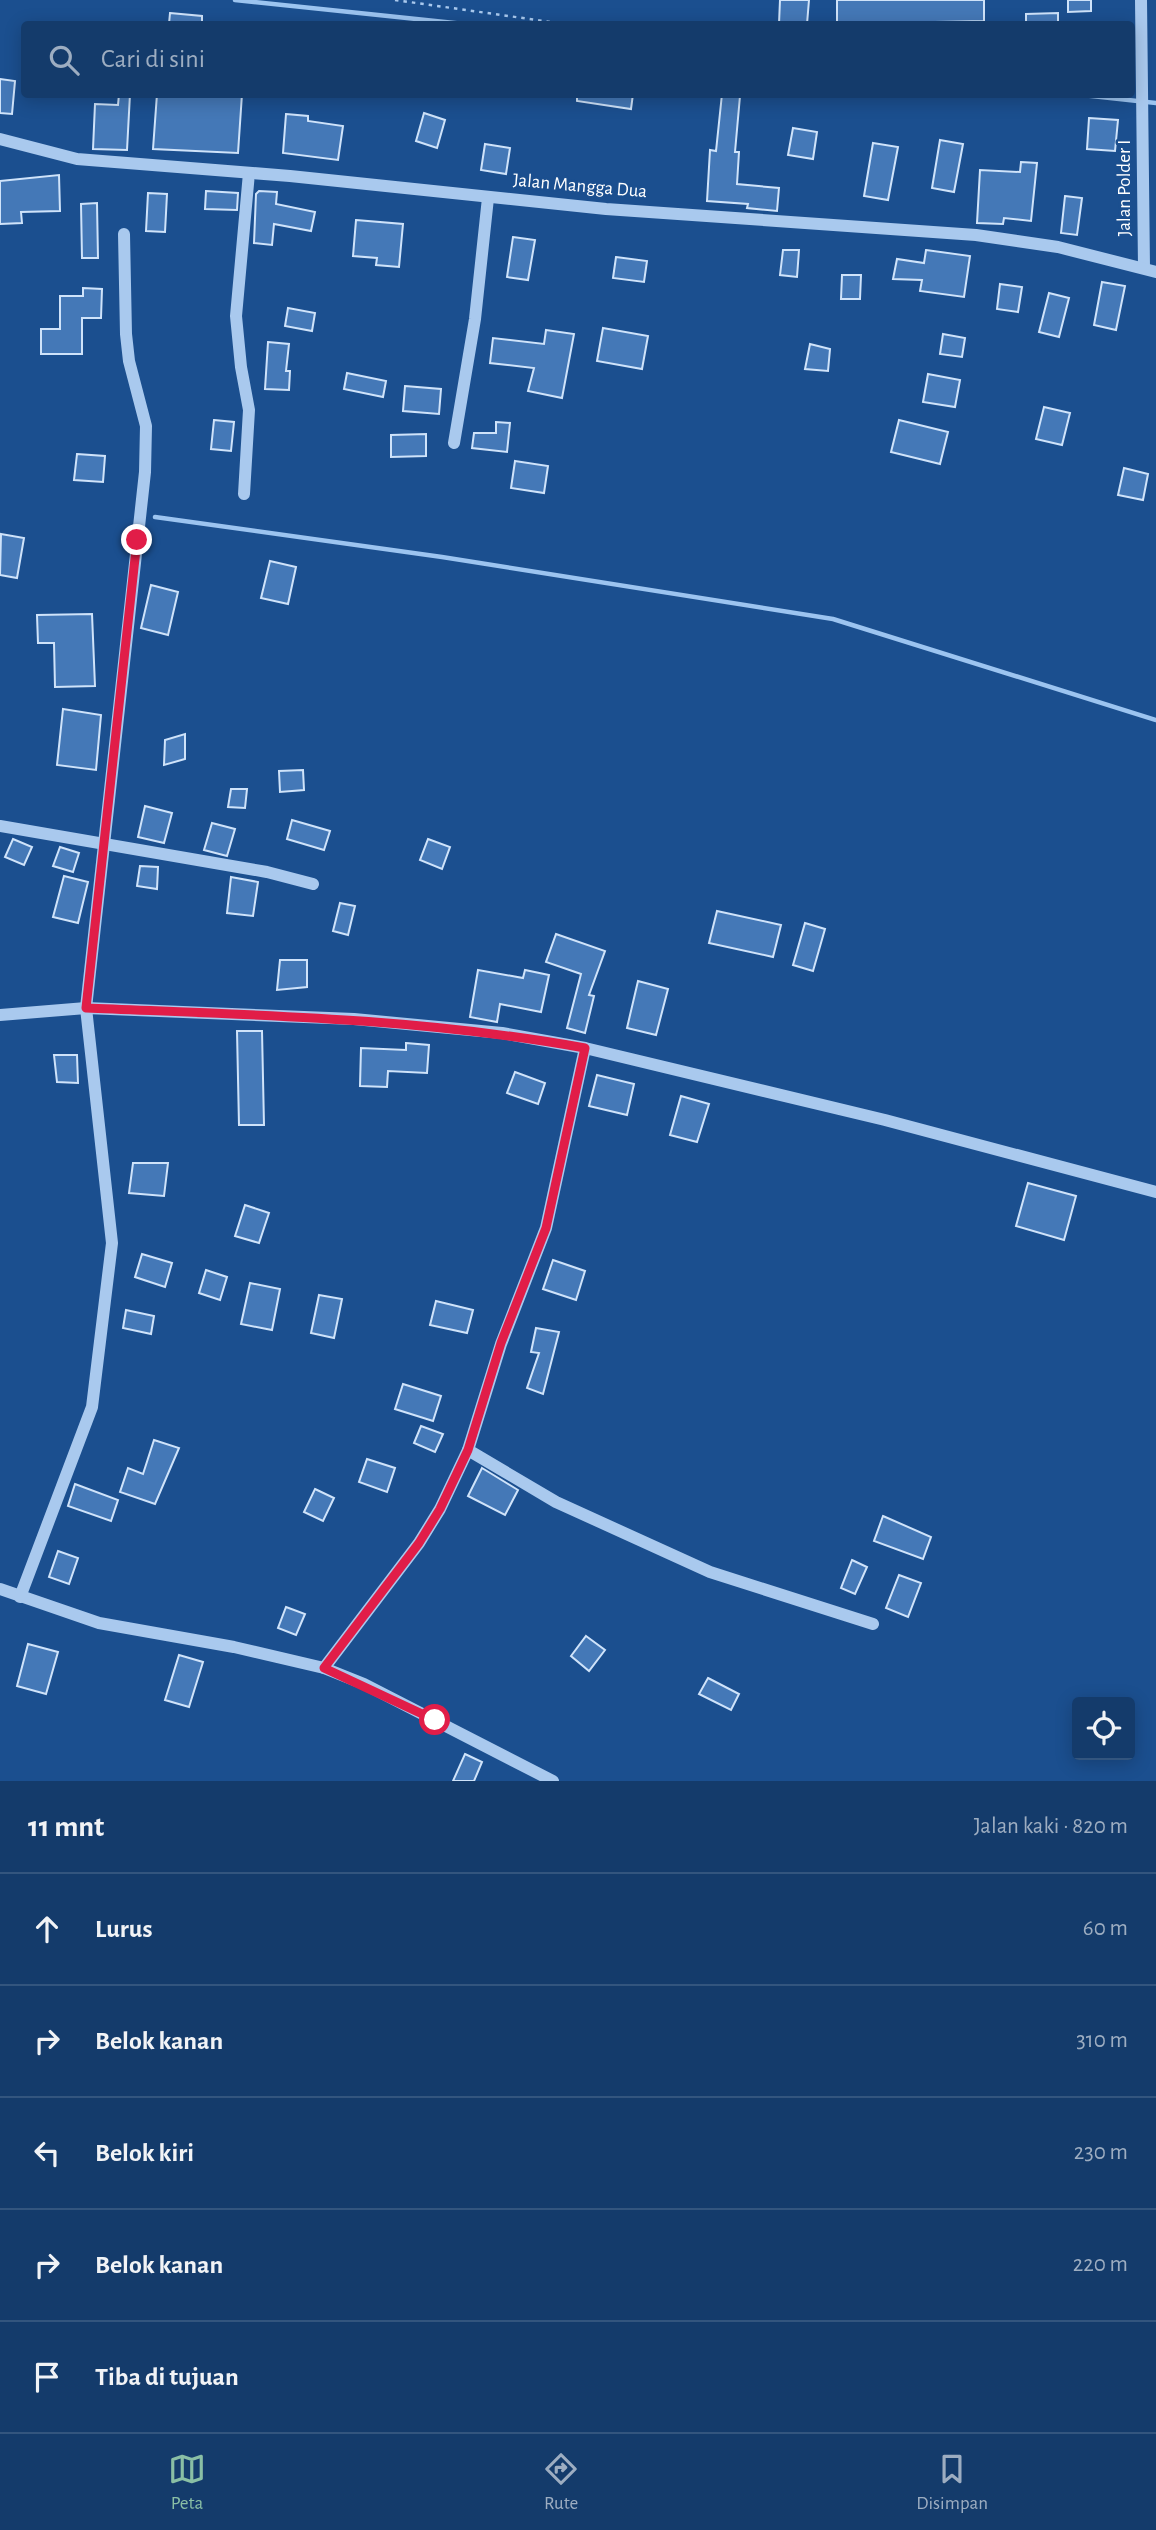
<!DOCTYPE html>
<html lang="id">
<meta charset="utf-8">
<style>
:root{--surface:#143b6b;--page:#214673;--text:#f1f3f6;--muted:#9dadc1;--line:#33557e;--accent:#8abfa5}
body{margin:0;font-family:"Alegreya Sans",sans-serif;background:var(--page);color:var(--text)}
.controls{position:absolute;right:21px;bottom:21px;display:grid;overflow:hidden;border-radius:7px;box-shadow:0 4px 18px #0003}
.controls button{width:63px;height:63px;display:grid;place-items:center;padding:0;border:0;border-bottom:2px solid var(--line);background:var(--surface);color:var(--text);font:35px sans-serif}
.stop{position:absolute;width:21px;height:21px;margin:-16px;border:5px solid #e11d48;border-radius:50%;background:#fff}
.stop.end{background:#e11d48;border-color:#fff;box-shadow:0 2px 7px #0008}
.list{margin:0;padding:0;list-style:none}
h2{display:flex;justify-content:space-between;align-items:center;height:91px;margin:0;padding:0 28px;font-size:30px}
h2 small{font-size:23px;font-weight:400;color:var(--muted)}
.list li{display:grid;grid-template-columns:46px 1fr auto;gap:21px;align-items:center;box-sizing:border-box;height:112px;padding:0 28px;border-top:2px solid var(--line)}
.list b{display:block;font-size:26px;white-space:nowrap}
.list em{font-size:23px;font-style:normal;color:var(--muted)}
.icon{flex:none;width:38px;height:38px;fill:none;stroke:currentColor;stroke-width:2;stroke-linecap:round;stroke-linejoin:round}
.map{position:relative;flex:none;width:1156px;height:1781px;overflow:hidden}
.search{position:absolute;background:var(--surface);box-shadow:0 4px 18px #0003;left:21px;right:21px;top:21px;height:77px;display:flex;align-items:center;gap:18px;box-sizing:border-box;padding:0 24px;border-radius:7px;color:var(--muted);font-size:26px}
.sheet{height:651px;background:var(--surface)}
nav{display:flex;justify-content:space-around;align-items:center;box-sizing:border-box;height:98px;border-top:2px solid var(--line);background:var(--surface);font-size:19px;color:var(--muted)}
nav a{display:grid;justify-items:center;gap:4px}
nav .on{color:var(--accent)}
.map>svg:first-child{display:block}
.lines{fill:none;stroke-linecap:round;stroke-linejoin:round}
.stream{stroke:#9cc4f0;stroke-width:4.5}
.building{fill:#4478b7;stroke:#cfe3fa;stroke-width:2}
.path{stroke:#a9c9ee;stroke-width:2.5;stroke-dasharray:3.5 5;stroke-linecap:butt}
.minor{stroke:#a9c9ee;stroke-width:12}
.route{stroke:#e11d48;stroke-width:9}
.labels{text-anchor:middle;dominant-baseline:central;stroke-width:5;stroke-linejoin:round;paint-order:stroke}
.street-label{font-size:19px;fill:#fff;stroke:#1b4f8f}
</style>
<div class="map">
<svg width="1156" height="1781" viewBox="0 0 1156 1781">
<rect width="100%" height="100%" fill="#1b4f8f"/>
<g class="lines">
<!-- stream -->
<g class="stream">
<polyline points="235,0 464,24"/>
<polyline points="1073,94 1156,103"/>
<polyline points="155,517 442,557 833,619 1156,720"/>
</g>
</g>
<!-- building -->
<g class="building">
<polygon points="780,0 809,0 807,24 779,24"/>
<polygon points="837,0 984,0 984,21 837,24"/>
<polygon points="1068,0 1091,0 1091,11 1068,12"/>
<polygon points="170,13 202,16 202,24 169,24"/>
<polygon points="1058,13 1058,24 1026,24 1026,14"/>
<polygon points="0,79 15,81 12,114 0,113"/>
<polygon points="119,94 130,94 127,150 93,149 95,104 118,105"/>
<polygon points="157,94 242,94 238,153 153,149"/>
<polygon points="577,94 633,94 631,109 577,101"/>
<polygon points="722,94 740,96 735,152 739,152 737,184 779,188 777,211 747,208 748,204 707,201 710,150 716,151"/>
<polygon points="424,113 445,120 437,148 416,141"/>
<polygon points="286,114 308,116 308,121 343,126 338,160 283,153"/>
<polygon points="1089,118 1118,120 1115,151 1087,149"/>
<polygon points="793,128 817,132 813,159 788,155"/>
<polygon points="940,140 963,144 954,192 932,188"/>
<polygon points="873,143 898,147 888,200 864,196"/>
<polygon points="485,144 510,148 506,174 481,170"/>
<polygon points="1021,162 1037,163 1031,221 1004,218 1003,224 977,223 980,170 1020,172"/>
<polygon points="59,175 60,211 21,212 22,223 0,224 0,181"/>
<polygon points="206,191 238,193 237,210 205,209"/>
<polygon points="259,191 277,192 276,204 315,212 311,231 274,224 272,245 254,243 256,194"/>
<polygon points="148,193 167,194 165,232 146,231"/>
<polygon points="1065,196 1082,198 1077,235 1061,233"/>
<polygon points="97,203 98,258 82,258 81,204"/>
<polygon points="356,220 403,224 399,267 376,265 377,258 353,256"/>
<polygon points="513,237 535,240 528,280 507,277"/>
<polygon points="783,250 799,250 797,277 780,275"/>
<polygon points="926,250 970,256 964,297 920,291 922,280 893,279 897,259 924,263"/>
<polygon points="616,257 647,261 644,282 613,278"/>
<polygon points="842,275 861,275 860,299 841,299"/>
<polygon points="1102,282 1125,286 1116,330 1094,325"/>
<polygon points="1000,284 1022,287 1018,312 997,309"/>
<polygon points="83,288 102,289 101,318 82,318 82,354 41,354 41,329 60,329 60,296 83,296"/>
<polygon points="1049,293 1069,298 1059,337 1039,332"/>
<polygon points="288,308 315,313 312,331 285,326"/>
<polygon points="603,328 648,336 642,369 597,361"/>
<polygon points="546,330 574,334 562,398 528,391 534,368 490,363 493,338 544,344"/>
<polygon points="943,334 965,338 962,357 940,354"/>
<polygon points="268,342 289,344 286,371 290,371 289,390 265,389"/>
<polygon points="810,344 830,349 828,371 805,369"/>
<polygon points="347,373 386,381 383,397 344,389"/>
<polygon points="928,374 960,380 955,407 923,402"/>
<polygon points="405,386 441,389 439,414 403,411"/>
<polygon points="1044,407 1070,413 1062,445 1036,439"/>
<polygon points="214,420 234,422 231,451 211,449"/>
<polygon points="899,420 948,432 940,464 891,452"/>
<polygon points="496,422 510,423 507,452 472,448 474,433 496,433"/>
<polygon points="426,434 426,456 391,457 391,435"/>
<polygon points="77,454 105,456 103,482 74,480"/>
<polygon points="515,461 548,466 544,493 511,488"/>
<polygon points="1124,468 1148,474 1143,500 1118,495"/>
<polygon points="1,534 24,538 17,578 0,575"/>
<polygon points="270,561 296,567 288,604 261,598"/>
<polygon points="151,585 178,592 168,635 141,628"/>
<polygon points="92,614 95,686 55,687 54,643 38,643 37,615"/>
<polygon points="63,709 101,715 96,770 57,765"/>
<polygon points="185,734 185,759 164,765 165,740"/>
<polygon points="303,770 304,790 280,792 279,771"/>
<polygon points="231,789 247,789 245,808 228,807"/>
<polygon points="145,806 172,813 164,843 138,837"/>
<polygon points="292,820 330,831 324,850 287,839"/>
<polygon points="212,823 235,829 227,856 204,850"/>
<polygon points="13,839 32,847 24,865 5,857"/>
<polygon points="428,839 450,847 442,869 420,860"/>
<polygon points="60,847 79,853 73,872 53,866"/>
<polygon points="140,866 158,867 157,889 137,886"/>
<polygon points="64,876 88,882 78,923 53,917"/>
<polygon points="231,877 258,882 253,916 227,913"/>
<polygon points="340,903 355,906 348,935 333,931"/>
<polygon points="717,911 781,925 773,957 709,943"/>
<polygon points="805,923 825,929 813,971 793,965"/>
<polygon points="556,934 605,951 589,995 594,996 585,1033 567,1028 581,974 546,962"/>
<polygon points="280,960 307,960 307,987 277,990"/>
<polygon points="478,970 523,978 525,970 549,975 541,1012 500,1004 497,1022 470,1017"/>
<polygon points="638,981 668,989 656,1035 627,1028"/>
<polygon points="237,1031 262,1031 264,1125 239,1125"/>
<polygon points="406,1043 429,1045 427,1073 388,1071 387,1087 360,1086 361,1048 406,1050"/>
<polygon points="54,1055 77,1055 78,1083 57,1082"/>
<polygon points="515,1072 545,1083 538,1104 507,1093"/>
<polygon points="597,1075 634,1084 627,1115 589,1106"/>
<polygon points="681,1096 709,1104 697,1142 670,1135"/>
<polygon points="133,1163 168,1163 164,1196 129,1193"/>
<polygon points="1028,1183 1076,1196 1064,1240 1016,1226"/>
<polygon points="245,1205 269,1213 259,1243 235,1236"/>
<polygon points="142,1254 172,1263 165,1287 135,1277"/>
<polygon points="553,1260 585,1271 576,1300 543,1289"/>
<polygon points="206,1270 227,1277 220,1300 199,1293"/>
<polygon points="250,1283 280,1289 272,1330 241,1324"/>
<polygon points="319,1295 342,1299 334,1338 311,1333"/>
<polygon points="436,1301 473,1310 467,1333 430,1325"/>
<polygon points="126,1310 154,1316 151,1334 123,1328"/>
<polygon points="536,1328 559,1332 543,1394 527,1388 539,1353 531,1352"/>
<polygon points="403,1384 441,1396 433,1421 395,1409"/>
<polygon points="421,1426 443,1434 435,1452 414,1443"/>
<polygon points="154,1440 179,1448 155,1504 120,1492 128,1468 143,1474"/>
<polygon points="367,1459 395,1468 387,1492 359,1482"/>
<polygon points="482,1468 518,1490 505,1515 468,1496"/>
<polygon points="75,1484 118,1500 111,1521 68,1506"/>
<polygon points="315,1489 334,1498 323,1521 304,1512"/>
<polygon points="883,1516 931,1537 923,1559 874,1541"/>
<polygon points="58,1551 78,1558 69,1584 49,1577"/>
<polygon points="852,1560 867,1567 855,1594 841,1588"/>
<polygon points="899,1575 921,1583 908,1617 886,1608"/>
<polygon points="286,1607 305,1614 296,1635 278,1628"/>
<polygon points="586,1636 605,1650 589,1671 571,1656"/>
<polygon points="28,1644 58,1652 46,1694 17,1686"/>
<polygon points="179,1655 203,1662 189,1707 165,1700"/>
<polygon points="708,1678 739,1694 731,1710 699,1694"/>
<polygon points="465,1754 482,1762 474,1781 453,1781"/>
</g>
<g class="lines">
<!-- path -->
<polyline class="path" points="395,0 565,24"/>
<!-- minor -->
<g class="minor">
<polyline points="1141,0 1144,268"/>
<polyline points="0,139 77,159 290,176 606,209 976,235 1058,247 1156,272"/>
<polyline points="454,443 475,319 488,198"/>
<polyline points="244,494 249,410 241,367 236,316 249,173"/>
<polyline points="0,826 267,872 313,884"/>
<polyline points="0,1015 86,1008 354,1019 502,1033 585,1048 885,1120 1156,1192"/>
<polyline points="468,1450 556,1502 710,1572 873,1624"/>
<polyline points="0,1589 99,1623 234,1647 324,1668 364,1684 553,1781"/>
<polyline points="20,1597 92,1407 112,1243 86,1008 145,472 146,426 129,361 126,334 124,234"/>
<polyline points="324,1668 419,1543 440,1509 468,1450 501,1344 546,1228 585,1048"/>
</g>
</g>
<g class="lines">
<!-- route -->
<path class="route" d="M 137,540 L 86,1008 C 253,1015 420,1018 585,1048 L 546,1228 L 501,1343 L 468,1450 L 440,1509 L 419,1543 L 324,1668 L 435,1720"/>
</g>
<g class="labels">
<!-- street labels -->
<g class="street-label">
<text transform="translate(580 186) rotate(5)">Jalan Mangga Dua</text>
<text transform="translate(1124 188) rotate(-90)">Jalan Polder I</text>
</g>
</g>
</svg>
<div class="controls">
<button><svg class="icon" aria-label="locate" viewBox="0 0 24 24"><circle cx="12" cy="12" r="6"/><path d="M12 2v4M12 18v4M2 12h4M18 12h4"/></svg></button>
</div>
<div class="stop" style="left:435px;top:1720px"></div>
<div class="stop end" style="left:137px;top:540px"></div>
<div class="search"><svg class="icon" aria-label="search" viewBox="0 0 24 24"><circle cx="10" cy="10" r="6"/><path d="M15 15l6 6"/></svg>Cari di sini</div>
</div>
<section class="sheet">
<h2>11 mnt<small>Jalan kaki · 820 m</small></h2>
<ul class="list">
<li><svg class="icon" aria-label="ahead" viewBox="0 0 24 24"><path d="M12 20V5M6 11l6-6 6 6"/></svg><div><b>Lurus</b></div><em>60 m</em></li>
<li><svg class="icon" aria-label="right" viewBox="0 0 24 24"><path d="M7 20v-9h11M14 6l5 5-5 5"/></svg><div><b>Belok kanan</b></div><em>310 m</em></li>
<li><svg class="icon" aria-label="left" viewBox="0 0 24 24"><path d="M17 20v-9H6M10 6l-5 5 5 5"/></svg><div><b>Belok kiri</b></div><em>230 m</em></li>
<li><svg class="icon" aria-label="right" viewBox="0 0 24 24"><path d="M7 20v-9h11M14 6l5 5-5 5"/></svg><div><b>Belok kanan</b></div><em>220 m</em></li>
<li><svg class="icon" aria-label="arrive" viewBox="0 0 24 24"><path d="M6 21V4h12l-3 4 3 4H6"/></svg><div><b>Tiba di tujuan</b></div></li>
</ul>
</section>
<nav>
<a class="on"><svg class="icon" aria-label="map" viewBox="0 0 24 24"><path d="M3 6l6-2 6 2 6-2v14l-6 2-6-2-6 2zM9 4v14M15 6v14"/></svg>Peta</a>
<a><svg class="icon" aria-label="directions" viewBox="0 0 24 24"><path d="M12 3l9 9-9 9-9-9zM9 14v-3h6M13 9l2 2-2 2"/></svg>Rute</a>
<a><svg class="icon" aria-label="saved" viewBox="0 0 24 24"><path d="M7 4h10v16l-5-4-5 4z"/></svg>Disimpan</a>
</nav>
